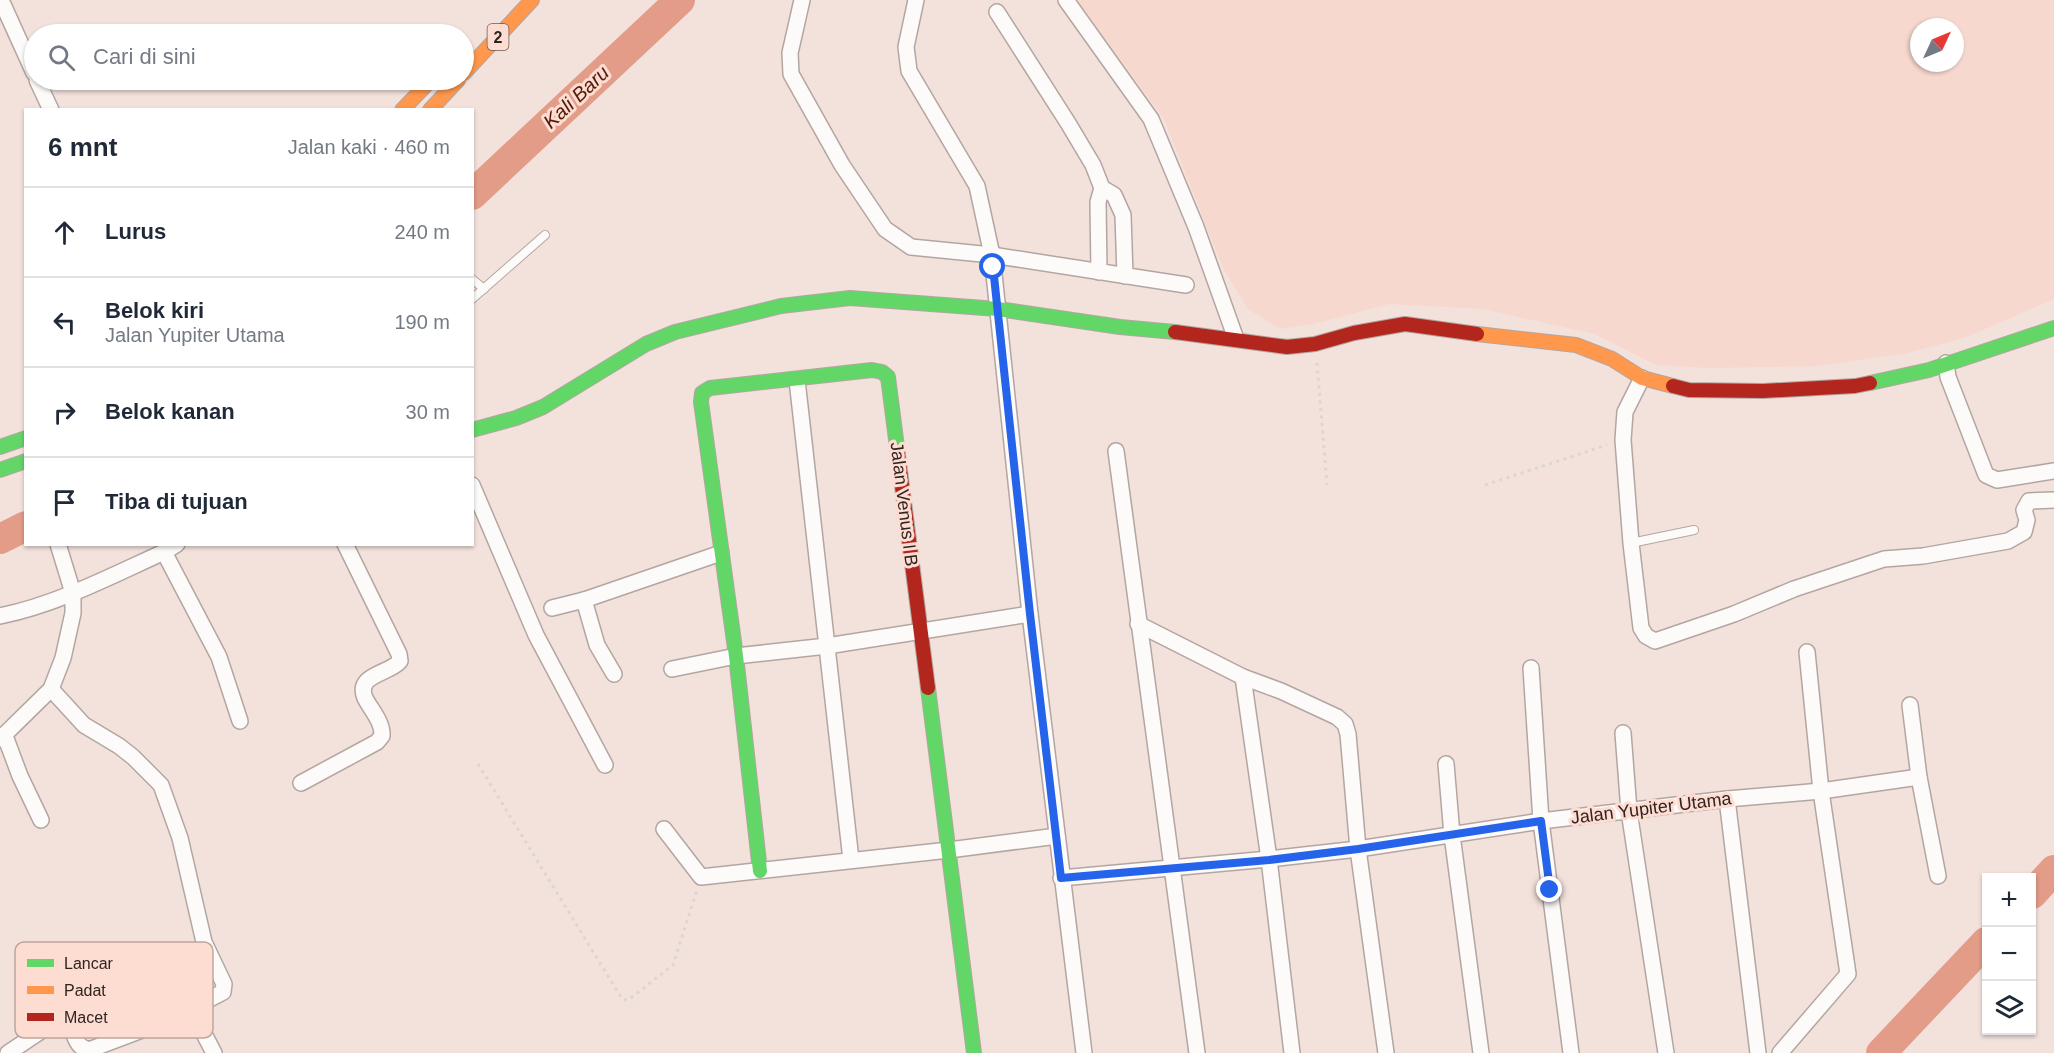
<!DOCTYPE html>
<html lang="id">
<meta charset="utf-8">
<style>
:root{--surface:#fff;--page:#f6f6f7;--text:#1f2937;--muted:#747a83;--line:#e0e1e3}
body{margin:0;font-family:Arial,sans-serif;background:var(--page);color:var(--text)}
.controls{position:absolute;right:18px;bottom:18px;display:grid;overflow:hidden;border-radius:0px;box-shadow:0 2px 4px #0004}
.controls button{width:54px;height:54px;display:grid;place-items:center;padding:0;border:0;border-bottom:2px solid var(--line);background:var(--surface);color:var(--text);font:30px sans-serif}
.compass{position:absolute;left:1910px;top:18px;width:54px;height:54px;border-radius:50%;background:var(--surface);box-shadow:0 2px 4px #0004;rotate:46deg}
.stop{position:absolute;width:18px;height:18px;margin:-14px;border:4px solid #2563eb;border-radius:50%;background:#fff}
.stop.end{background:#2563eb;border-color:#fff;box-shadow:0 2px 6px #0008}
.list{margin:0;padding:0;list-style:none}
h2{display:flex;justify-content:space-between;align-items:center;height:78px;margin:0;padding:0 24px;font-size:26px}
h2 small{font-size:20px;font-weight:400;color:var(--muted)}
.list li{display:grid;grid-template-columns:39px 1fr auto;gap:18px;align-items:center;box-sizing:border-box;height:90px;padding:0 24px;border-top:2px solid var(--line)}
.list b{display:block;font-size:22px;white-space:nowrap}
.list p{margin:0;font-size:20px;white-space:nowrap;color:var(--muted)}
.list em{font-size:20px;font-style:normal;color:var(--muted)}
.icon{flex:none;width:33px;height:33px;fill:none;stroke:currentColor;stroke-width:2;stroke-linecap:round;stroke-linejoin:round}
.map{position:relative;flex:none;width:2054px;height:1053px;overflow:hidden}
.search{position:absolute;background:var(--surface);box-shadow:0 2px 4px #0004;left:24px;top:24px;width:450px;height:66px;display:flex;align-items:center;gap:15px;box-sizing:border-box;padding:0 21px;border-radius:33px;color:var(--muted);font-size:22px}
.panel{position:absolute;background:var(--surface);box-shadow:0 2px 4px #0004;left:24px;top:108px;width:450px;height:438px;border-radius:0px}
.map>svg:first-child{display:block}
.built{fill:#f6d8ce;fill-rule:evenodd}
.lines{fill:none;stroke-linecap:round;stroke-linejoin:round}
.river{stroke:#e29c88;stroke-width:30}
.lane-casing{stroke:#b3a6a1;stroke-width:10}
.street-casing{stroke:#b3a6a1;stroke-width:18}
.fast-casing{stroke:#b3a6a1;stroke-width:16}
.slow-casing{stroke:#b3a6a1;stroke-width:16}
.jam-casing{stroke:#b3a6a1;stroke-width:16}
.path{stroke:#dbd5d4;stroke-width:3;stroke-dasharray:3 4.5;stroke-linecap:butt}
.lane{stroke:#fdfafa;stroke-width:8}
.street{stroke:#fdfafa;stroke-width:15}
.fast{stroke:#63d668;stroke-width:14}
.slow{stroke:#ff974d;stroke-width:14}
.jam{stroke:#b3261e;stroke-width:14}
.route{stroke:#2563eb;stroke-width:8}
.labels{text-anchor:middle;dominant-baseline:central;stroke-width:6;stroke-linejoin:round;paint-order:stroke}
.shield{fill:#fddcd2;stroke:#6e5b55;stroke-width:1.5}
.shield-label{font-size:16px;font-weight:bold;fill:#302420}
.street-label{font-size:18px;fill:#302420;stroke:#fddcd2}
.water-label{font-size:20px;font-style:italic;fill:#531a07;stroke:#fddcd2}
.key{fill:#fddcd2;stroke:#c0a59d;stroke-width:1.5}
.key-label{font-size:16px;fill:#302420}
</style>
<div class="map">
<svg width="2054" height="1053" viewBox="0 0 2054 1053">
<rect width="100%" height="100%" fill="#f3e1dc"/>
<!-- built -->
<path class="built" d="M 1076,0 L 2054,0 L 2054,299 L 1967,337 L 1908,353 L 1817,366 L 1708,368 L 1656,365 L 1595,334 L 1482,309 L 1389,304 L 1313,324 L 1280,329 L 1248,309 L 1223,268 L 1164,119 ZM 1919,27 L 1955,27 L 1955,63 L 1919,63 Z"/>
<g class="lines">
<!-- river -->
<g class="river">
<polyline points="472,195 680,0"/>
<polyline points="0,539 26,526"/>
<polyline points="2032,894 2054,870"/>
<polyline points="1881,1053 1986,942"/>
</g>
<defs>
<g id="lane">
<polyline points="472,279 484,289"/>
<polyline points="472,299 545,235"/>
<polyline points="1631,543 1694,530"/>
</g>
<g id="street">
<polyline points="1,0 34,73"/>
<polyline points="802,0 790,53 791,74 842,165 885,229 911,247 992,255 1186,285"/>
<polyline points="916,0 906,47 909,71 977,186 992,255 1030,614 1084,1053"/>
<polyline points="1066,0 1151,119 1196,227 1236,339"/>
<polyline points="997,12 1068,123 1093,165 1102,188 1114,195 1123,215 1125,276"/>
<polyline points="37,80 51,110"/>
<polyline points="1099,272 1098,202 1102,188"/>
<polyline points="1946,363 1948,377 1986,475 1997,480 2054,471"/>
<polyline points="1642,378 1625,412 1623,440 1631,543 1641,628 1646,636 1655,641 1734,614 1794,589 1884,559 1923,556 2008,541 2024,532 2027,520 2024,510 2029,501 2054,500"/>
<polyline points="797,380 851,860"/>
<polyline points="1116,451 1197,1053"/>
<polyline points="472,485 536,635 605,765"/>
<polyline points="164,552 219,657 240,721"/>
<polyline points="584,600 597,645 614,674"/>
<polyline points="552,608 584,600 721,553"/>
<path d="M 0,616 C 58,604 111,576 164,552 L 177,544"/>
<polyline points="1138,624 1243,677 1281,691 1337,717 1345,724 1348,734 1358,849 1386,1053"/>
<polyline points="1531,668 1541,821 1571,1053"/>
<polyline points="672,669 736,656 827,646 1030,614"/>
<polyline points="1243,677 1269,859 1292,1053"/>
<polyline points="1910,705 1919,777 1938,876"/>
<polyline points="1623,733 1629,811 1666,1053"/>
<polyline points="5,736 20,776 41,820"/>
<polyline points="0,739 51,689 63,658 73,613 73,593 58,544"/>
<polyline points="1446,764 1452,835 1481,1053"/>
<path d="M 301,783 L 377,742 L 382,736 C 383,722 371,710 365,698 C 355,674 390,674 400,661 L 399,654 L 345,544"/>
<polyline points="1727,799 1758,1053"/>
<polyline points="664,829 701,877 949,850 1057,836"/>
<polyline points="1061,878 1269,859 1358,849 1541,821 1727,799 1821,791 1919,777"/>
<polyline points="191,1009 214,1053"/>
<path d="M 8,1053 L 59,1019 L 64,1018 C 76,1028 72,1047 89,1050 L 171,1019 L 223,992 L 224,984 L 204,942 L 180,838 L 161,785 L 133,757 L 119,746 L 84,725 L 51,689"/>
<polyline points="1780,1053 1848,974 1821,791 1807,652"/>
</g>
<g id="fast">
<polyline points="1870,383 1929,370 2054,328"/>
<polyline points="472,430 516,418 543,407 646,344 675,332 781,306 850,298 998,309 1120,327 1175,332"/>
<polyline points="0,447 26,438"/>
<polyline points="0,470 26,461"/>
<polyline points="928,688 974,1053"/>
<polyline points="760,871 736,656 701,402 702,393 710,388 872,370 882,372 888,377 898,455"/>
</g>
<g id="slow">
<polyline points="464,73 532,0"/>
<polyline points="402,110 431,80"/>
<polyline points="430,110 458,80"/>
<polyline points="1477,334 1576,345 1612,359 1642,378 1673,386"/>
</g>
<g id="jam">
<polyline points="1175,332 1287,347 1315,344 1354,333 1405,324 1477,334"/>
<polyline points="1673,386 1689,390 1763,391 1855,386 1870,383"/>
<polyline points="898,455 928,688"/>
</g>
</defs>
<!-- lane casing -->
<use href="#lane" class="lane-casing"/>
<!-- street casing -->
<use href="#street" class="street-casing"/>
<!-- fast casing -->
<use href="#fast" class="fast-casing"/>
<!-- slow casing -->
<use href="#slow" class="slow-casing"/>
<!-- jam casing -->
<use href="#jam" class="jam-casing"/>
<!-- path -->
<g class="path">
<polyline points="1317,363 1327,485"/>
<polyline points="1485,485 1607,445"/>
<polyline points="478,764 622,999 627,1000 632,997 673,965 697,890"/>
</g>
<!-- lane -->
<use href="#lane" class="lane"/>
<!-- street -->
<use href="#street" class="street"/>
<!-- fast -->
<use href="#fast" class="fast"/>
<!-- slow -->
<use href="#slow" class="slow"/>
<!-- jam -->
<use href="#jam" class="jam"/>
</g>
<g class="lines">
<!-- route -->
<polyline class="route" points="993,267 1030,614 1061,878 1269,860 1358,849 1541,821 1550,890"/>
</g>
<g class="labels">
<!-- shield labels -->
<rect class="shield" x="487.5" y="24" width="21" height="26" rx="4.5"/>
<g class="shield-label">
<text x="498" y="37">2</text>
</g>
<!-- street labels -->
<g class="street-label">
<text transform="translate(904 504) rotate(83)">Jalan Venus I B</text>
<text transform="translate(1651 808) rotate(-7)">Jalan Yupiter Utama</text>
</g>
<!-- water labels -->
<g class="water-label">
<text transform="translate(576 97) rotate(-43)">Kali Baru</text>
</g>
</g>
<!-- legend -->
<rect x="15" y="942" width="198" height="96" rx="9" class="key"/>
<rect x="27" y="959" width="27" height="8" fill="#63d668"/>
<rect x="27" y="986" width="27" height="8" fill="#ff974d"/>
<rect x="27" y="1013" width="27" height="8" fill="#b3261e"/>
<g class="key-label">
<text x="64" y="969">Lancar</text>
<text x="64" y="996">Padat</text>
<text x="64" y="1023">Macet</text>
</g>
</svg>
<div class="controls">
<button>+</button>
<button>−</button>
<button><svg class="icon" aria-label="layers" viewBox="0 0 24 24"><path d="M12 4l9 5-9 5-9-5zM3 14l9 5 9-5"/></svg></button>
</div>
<svg class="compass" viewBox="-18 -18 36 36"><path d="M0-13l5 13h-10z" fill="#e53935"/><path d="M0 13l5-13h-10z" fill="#747a83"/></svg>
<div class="stop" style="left:993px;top:267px"></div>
<div class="stop end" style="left:1550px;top:890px"></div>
<div class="search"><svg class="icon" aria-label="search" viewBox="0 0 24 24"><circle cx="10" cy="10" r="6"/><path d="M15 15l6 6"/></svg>Cari di sini</div>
<section class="panel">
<h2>6 mnt<small>Jalan kaki · 460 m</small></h2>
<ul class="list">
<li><svg class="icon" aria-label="ahead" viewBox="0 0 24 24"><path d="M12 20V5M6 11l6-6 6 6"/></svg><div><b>Lurus</b></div><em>240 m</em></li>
<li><svg class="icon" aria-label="left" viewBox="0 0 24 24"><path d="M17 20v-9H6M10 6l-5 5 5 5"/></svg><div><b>Belok kiri</b><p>Jalan Yupiter Utama</p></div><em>190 m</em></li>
<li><svg class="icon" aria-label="right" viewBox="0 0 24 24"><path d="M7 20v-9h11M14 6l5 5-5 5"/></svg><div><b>Belok kanan</b></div><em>30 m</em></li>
<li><svg class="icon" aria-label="arrive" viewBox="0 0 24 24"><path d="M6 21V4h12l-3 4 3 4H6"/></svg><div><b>Tiba di tujuan</b></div></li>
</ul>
</section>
</div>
